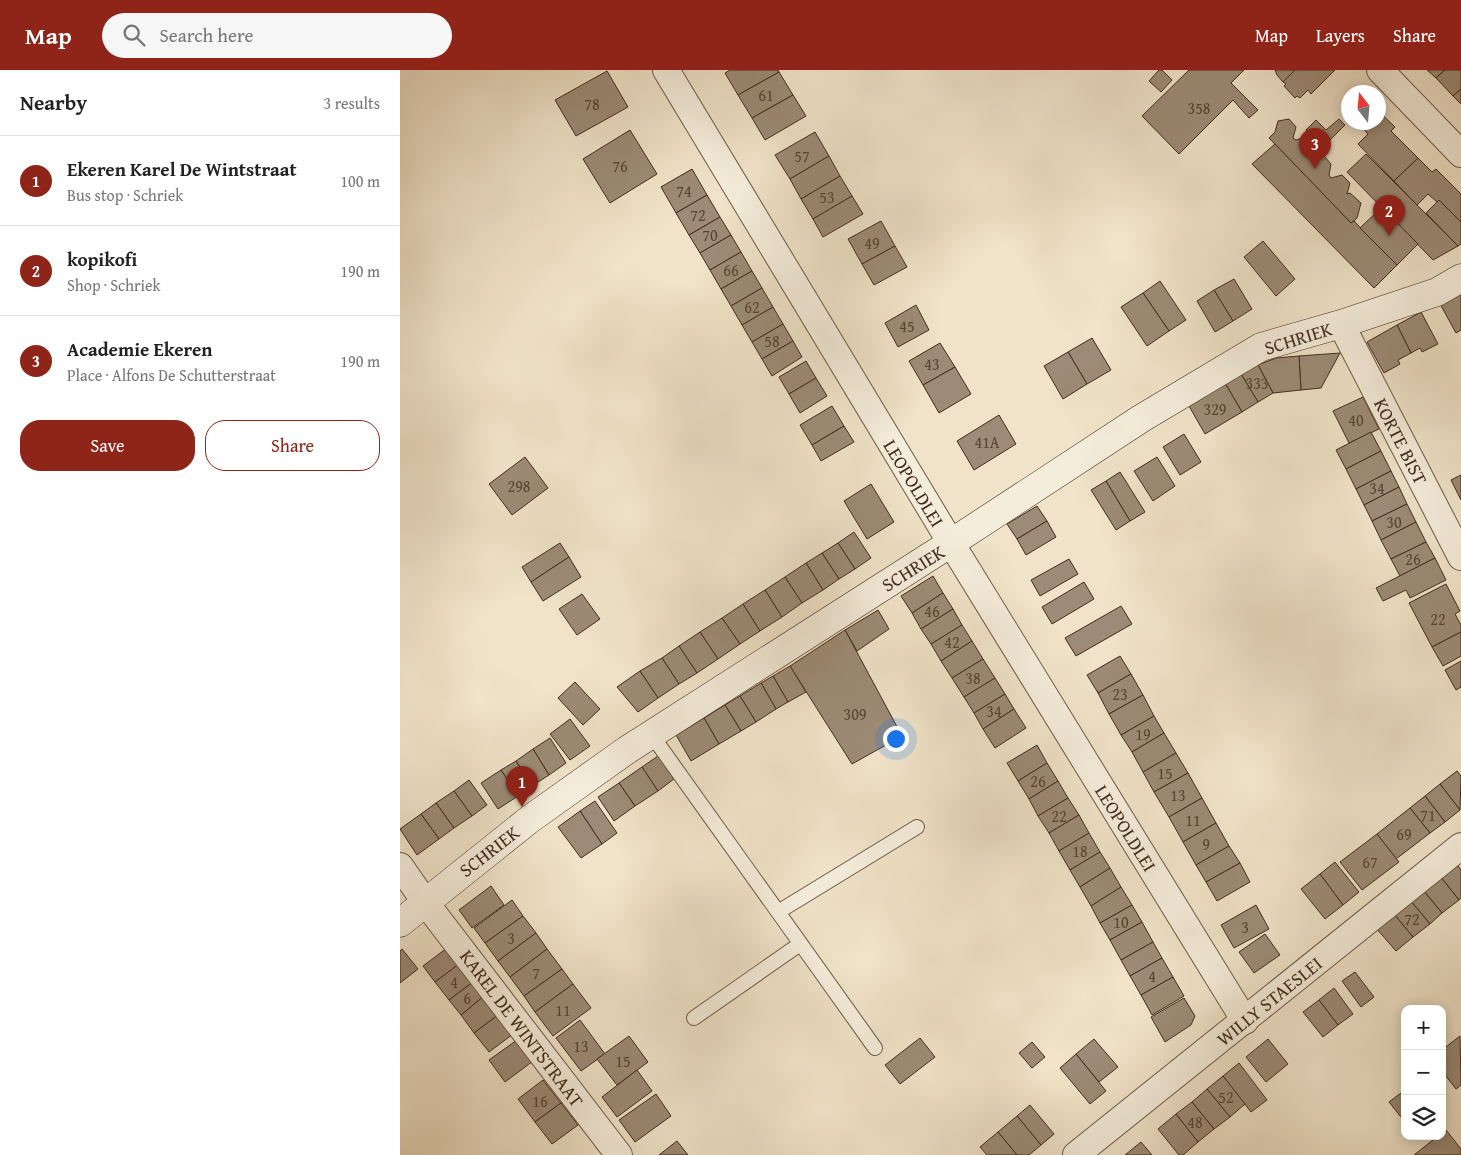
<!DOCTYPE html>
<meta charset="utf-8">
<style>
:root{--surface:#fff;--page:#f6f6f6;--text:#222;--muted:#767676;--line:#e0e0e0;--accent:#8f2418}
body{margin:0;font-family:"Gentium Book Plus",serif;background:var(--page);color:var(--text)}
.controls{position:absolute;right:15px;bottom:15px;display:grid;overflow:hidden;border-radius:10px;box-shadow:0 2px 12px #0003}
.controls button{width:45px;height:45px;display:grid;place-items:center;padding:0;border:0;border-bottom:1px solid var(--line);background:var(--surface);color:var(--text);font:25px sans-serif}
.compass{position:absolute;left:941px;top:15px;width:45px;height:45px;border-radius:50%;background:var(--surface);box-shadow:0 2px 12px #0003;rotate:344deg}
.you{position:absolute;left:495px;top:668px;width:18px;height:18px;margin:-12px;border:4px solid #fff;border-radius:50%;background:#1a73e8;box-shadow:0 0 0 8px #1a73e833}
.badge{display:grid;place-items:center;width:32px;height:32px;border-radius:50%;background:var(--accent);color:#fff;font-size:16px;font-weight:700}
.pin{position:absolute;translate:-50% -41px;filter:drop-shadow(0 1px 2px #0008)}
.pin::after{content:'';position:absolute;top:26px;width:18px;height:15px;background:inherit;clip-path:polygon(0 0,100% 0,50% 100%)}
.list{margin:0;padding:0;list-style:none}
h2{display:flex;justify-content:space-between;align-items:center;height:65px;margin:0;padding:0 20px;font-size:21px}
h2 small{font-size:16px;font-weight:400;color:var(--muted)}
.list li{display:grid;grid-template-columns:32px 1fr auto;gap:15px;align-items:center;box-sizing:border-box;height:90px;padding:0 20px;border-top:1px solid var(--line)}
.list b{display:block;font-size:19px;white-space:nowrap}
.list p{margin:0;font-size:16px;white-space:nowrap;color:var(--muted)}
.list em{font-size:16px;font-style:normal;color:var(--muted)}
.actions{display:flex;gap:10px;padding:15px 20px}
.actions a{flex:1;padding:11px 0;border:1px solid var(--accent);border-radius:20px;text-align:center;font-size:18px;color:var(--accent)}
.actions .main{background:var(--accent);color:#fff}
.icon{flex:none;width:28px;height:28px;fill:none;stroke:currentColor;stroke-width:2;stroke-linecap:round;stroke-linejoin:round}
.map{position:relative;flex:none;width:1061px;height:1085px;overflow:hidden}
header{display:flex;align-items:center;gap:30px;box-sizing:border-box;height:70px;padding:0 25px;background:var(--accent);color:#fff}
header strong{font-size:24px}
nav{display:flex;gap:28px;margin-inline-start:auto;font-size:18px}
.search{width:350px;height:45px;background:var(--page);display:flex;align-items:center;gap:12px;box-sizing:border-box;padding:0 18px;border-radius:28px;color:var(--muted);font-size:19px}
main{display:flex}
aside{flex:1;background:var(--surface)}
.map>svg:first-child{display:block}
.building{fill:#9c8b76;stroke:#402c1c}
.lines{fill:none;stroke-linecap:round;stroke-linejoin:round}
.lane-casing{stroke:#6c5a47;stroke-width:16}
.street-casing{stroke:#6c5a47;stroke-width:28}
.secondary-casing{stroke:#402c1c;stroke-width:29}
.lane{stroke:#f5eddc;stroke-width:14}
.street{stroke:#f5eddc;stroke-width:26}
.secondary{stroke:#f5eddc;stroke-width:28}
.labels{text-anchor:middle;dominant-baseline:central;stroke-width:5;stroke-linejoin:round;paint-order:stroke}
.number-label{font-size:16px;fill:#574432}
.street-label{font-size:19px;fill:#402c1c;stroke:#f5eddc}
</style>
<header>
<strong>Map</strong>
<div class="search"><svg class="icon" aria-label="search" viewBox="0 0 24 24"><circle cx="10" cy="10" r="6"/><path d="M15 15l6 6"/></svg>Search here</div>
<nav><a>Map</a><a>Layers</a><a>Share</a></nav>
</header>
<main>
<aside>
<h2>Nearby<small>3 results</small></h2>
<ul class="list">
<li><span class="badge">1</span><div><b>Ekeren Karel De Wintstraat</b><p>Bus stop · Schriek</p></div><em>100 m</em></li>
<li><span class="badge">2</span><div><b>kopikofi</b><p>Shop · Schriek</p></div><em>190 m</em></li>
<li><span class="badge">3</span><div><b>Academie Ekeren</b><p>Place · Alfons De Schutterstraat</p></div><em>190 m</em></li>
</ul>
<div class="actions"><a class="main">Save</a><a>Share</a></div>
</aside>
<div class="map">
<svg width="1061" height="1085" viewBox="0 0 1061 1085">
<rect width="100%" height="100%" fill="#f0e3c9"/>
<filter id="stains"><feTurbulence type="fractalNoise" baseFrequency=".004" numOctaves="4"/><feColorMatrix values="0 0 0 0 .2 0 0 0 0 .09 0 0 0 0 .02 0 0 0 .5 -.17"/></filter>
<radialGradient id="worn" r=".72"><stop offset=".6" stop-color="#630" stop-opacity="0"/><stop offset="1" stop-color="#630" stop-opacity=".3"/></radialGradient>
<!-- building -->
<g class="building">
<polygon points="330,0 378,0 379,2 338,25 325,3"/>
<polygon points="759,0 762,0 772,10 761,22 749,11"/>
<polygon points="789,0 844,0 831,13 858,40 849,48 833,30 779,84 742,46"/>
<polygon points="875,0 895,0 883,12 877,5"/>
<polygon points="895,0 935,0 911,24 908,20 900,28 897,26 895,28 884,16 886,14 883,12"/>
<polygon points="1027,0 1045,0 1036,8"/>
<polygon points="1045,0 1061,0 1061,19 1053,26 1036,8"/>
<polygon points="207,1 228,37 176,66 155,30"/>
<polygon points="379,2 393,25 352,48 338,25"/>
<polygon points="1061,19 1061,34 1053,26"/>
<polygon points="393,25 406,46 365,70 352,48"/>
<polygon points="978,41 995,57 991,61 1018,88 994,111 958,74 968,64 961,56 964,52 978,52"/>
<polygon points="889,49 896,57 893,68 896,70 906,67 914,75 911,86 914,89 924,86 931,94 929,105 931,108 942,105 950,113 947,124 950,123 961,133 957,148 954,151 951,153 869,68 875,62 878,51"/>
<polygon points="939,49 945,55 923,77 906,60 916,50 926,60"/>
<polygon points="230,60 257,104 210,133 183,89"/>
<polygon points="415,62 429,86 390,109 375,85"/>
<polygon points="875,74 951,153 954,151 997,195 974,218 852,94"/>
<polygon points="966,84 1058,176 1033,190 947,102"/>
<polygon points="429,86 440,106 401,129 390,109"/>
<polygon points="1018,88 1032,102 1036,99 1061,124 1061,152 1039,130 1037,132 1028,124 1017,135 994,111"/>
<polygon points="292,99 307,125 276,143 261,117"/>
<polygon points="440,106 452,126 413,149 401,129"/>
<polygon points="307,125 320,147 289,165 276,143"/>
<polygon points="452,126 463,144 423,167 413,149"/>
<polygon points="1039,130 1061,152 1061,174 1058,176 1026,143"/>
<polygon points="982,137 1018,174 997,195 960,158"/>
<polygon points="320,147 331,165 300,183 289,165"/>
<polygon points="481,151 495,176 462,194 448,169"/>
<polygon points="331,165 341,182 310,200 300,183"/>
<polygon points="863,171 895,209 876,226 844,187"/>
<polygon points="495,176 507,197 474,215 462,194"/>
<polygon points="341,182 352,201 321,219 310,200"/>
<polygon points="352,201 362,218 331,236 321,219"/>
<polygon points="834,209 852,239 833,251 814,220"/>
<polygon points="760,211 786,250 769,261 743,223"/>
<polygon points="362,218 373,237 342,255 331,236"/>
<polygon points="814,220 833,251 815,262 797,231"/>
<polygon points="743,223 769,261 747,276 721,237"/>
<polygon points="1061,223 1061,260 1056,263 1039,232"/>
<polygon points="516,235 529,260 498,277 485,253"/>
<polygon points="373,237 383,254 352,272 342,255"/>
<polygon points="1021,242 1038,274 1022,282 1020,278 1011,283 997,255"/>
<polygon points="383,254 393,271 362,289 352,272"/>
<polygon points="997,255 1011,283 998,290 1000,294 984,303 967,272"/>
<polygon points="692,268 711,300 687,314 668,282"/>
<polygon points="393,271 402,287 372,306 362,289"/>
<polygon points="540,273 555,297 523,315 509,291"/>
<polygon points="668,282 687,314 663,329 644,296"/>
<polygon points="940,283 921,318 901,320 899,286"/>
<polygon points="899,286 901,320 873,323 858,295 876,288"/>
<polygon points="406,291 416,308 389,324 379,307"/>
<polygon points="858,295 873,323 858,332 841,304"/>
<polygon points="555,297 571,324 539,343 523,315"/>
<polygon points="841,304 858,332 842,342 825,313"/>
<polygon points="416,308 427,326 400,343 389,324"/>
<polygon points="825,313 842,342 805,364 789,336"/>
<polygon points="963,327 979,359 949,373 933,341"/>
<polygon points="432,336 444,356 412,375 400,355"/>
<polygon points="599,345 616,374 574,400 557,371"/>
<polygon points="444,356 454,372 421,391 412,375"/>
<polygon points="971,362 981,381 946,399 936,380"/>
<polygon points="784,364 801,392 780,405 763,377"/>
<polygon points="981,381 991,401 956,419 946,399"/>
<polygon points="125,387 148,418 112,445 89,414"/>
<polygon points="757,387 775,416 753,431 734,401"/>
<polygon points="991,401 999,417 964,435 956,419"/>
<polygon points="720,402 745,442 730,451 706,411"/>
<polygon points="1061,405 1061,430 1051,410"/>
<polygon points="706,411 730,451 716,460 691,420"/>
<polygon points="471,414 494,452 467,469 444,431"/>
<polygon points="999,417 1007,434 972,451 964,435"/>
<polygon points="1007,434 1016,452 981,470 972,451"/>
<polygon points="637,436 647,451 617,469 607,454"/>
<polygon points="647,451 656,467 626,485 617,469"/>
<polygon points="1016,452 1026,472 991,489 981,470"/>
<polygon points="454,462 471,488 455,499 438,473"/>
<polygon points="1026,472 1035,488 1000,506 991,489"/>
<polygon points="160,473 169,487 131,512 122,497"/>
<polygon points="438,473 455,499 439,509 422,483"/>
<polygon points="422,483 439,509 423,520 406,493"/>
<polygon points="169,487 181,507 143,531 131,512"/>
<polygon points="1035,488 1046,510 1010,528 1006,520 983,531 976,518"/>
<polygon points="669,489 678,504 640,526 631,510"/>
<polygon points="406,493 423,520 402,533 385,507"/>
<polygon points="533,506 543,523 512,543 501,526"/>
<polygon points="385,507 402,533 382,547 365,520"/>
<polygon points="684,512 694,529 652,554 642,537"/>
<polygon points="1046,514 1060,541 1055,544 1061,555 1061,562 1032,577 1009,533"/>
<polygon points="365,520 382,547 360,561 343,534"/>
<polygon points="543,523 553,539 521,559 512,543"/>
<polygon points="182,524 200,549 177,565 159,539"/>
<polygon points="343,534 360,561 340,574 322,548"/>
<polygon points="721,536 732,554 676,586 665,568"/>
<polygon points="553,539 562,555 531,574 521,559"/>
<polygon points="478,540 489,559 457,581 445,560"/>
<polygon points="322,548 340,574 318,589 300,562"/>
<polygon points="562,555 572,571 541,591 531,574"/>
<polygon points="445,560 502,666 452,694 390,596"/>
<polygon points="300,562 318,589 297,603 279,576"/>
<polygon points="1061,562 1061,586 1043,596 1032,577"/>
<polygon points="572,571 583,589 552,608 541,591"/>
<polygon points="279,576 297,603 279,614 262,588"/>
<polygon points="720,586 731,604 698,623 687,605"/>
<polygon points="262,588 279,614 258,628 240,601"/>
<polygon points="583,589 595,608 564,627 552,608"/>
<polygon points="1061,591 1061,617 1056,620 1045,600"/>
<polygon points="390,596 406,622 388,632 373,606"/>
<polygon points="240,601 258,628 238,642 217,617"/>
<polygon points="731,604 743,625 709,644 698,623"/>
<polygon points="373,606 388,632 376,639 361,613"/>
<polygon points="595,608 605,624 574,643 564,627"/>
<polygon points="175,612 200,639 183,655 158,628"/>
<polygon points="361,613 376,639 356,652 340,626"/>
<polygon points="605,624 614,639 583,659 574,643"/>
<polygon points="743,625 754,646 721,665 709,644"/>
<polygon points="340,626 356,652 341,661 325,635"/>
<polygon points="325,635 341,661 319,674 304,648"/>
<polygon points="614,639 626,658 595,678 583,659"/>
<polygon points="754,646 764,663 732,682 721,665"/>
<polygon points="304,648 319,674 291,691 276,665"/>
<polygon points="170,649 190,676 170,690 150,664"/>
<polygon points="764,663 776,683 743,702 732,682"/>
<polygon points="150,668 166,693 149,705 133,679"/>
<polygon points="637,675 647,693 618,711 607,693"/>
<polygon points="133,679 149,705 132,716 116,691"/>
<polygon points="776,683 788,703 754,722 743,702"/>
<polygon points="258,686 274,709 258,721 242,697"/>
<polygon points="116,691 132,716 118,726 101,700"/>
<polygon points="647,693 658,711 629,729 618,711"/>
<polygon points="242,697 258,721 235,736 219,713"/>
<polygon points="101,700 118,726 98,739 81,713"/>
<polygon points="1057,701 1061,706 1060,740 1040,714"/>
<polygon points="788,703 802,728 769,747 754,722"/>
<polygon points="69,710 87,735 72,746 54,721"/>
<polygon points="658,711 668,728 638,746 629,729"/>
<polygon points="219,713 235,736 214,751 198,727"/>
<polygon points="1040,714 1060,740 1045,752 1025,726"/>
<polygon points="54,721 72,746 54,758 36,733"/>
<polygon points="1025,726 1045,752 1030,763 1010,738"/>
<polygon points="668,728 679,745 649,763 638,746"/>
<polygon points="802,728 816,753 783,772 769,747"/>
<polygon points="195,731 217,763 202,774 180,741"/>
<polygon points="36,733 54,758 39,769 21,744"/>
<polygon points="1010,738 1030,763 996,789 977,764"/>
<polygon points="180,741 202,774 181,788 158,757"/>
<polygon points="21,744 39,769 17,785 0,759"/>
<polygon points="679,745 689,763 659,781 649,763"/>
<polygon points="816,753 829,776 796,795 783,772"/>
<polygon points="689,763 700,782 670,800 659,781"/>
<polygon points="977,764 999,792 962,820 940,792"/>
<polygon points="829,776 840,793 806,812 796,795"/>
<polygon points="700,782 710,798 680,817 670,800"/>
<polygon points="935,792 959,822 943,835 920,804"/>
<polygon points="840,793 850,812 817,831 806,812"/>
<polygon points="1056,793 1061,800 1061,828 1059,830 1040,806"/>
<polygon points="710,798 721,817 691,836 680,817"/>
<polygon points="920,804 943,835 925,849 901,819"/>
<polygon points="1040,806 1059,830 1042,843 1023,820"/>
<polygon points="91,816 104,835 72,858 59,840"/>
<polygon points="721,817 732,835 700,853 691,836"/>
<polygon points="1023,820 1042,843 1030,854 1010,830"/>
<polygon points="112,830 123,846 85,873 74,858"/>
<polygon points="1010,830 1030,854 1013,867 994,844"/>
<polygon points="732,835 742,852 710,870 700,853"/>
<polygon points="856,835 869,859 834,878 821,855"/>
<polygon points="994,844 1013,867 996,881 976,858"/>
<polygon points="123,846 136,863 98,891 85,873"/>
<polygon points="742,852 753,872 721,890 710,870"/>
<polygon points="136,863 147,879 110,907 98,891"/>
<polygon points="865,864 880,885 854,903 839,882"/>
<polygon points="753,872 762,888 730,906 721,890"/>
<polygon points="47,878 59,894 35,912 23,896"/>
<polygon points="2,879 18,899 0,913 0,881"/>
<polygon points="147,879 162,899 124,926 110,907"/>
<polygon points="762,888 773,907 741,925 730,906"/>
<polygon points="59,894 73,912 49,930 35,912"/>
<polygon points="162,899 173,914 135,942 124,926"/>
<polygon points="955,902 974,927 961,937 942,911"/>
<polygon points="773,907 784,926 752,945 741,925"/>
<polygon points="73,912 84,926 61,945 49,930"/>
<polygon points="173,914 191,938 153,966 135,942"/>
<polygon points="934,918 953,944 938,955 919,930"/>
<polygon points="84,926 98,945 74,963 61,945"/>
<polygon points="784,928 795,946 791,955 765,972 751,947"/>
<polygon points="919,930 938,955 923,967 903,942"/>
<polygon points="98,945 113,964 89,982 74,963"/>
<polygon points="180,950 205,984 181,1001 156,968"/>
<polygon points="229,966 248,992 217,1015 197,989"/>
<polygon points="1060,966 1061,1015 1056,1019 1042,1001 1042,980"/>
<polygon points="520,968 535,987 500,1014 485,995"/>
<polygon points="694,969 718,997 699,1012 676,984"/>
<polygon points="868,969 888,994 866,1012 846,987"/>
<polygon points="117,970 133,991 105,1012 89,990"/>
<polygon points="632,972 645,987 632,998 619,983"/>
<polygon points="676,984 706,1021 690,1034 660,998"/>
<polygon points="839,993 867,1030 851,1042 823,1006"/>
<polygon points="237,1000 252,1021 217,1047 202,1027"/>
<polygon points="823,1006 845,1034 830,1047 807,1019"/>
<polygon points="143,1010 161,1033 135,1052 118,1029"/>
<polygon points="807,1019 830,1047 814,1059 792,1032"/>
<polygon points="1005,1020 1005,1052 989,1032"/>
<polygon points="256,1024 271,1046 235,1072 219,1050"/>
<polygon points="792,1032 814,1059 798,1072 776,1044"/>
<polygon points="161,1033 178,1055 152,1074 135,1052"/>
<polygon points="630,1035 654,1064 641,1075 617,1046"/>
<polygon points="776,1044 798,1072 783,1085 779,1085 758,1059"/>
<polygon points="617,1046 641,1075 629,1085 617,1085 598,1062"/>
<polygon points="1046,1060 1061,1079 1061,1085 1014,1085 1038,1066 1042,1066 1042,1063"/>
<polygon points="598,1062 617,1085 587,1085 580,1077"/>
<polygon points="277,1071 288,1085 259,1085"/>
<polygon points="741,1072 752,1085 725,1085"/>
</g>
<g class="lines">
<defs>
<g id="lane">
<polyline points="251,664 475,978"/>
<polyline points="378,842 517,757"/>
<polyline points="294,948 400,874"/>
</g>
<g id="street">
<polyline points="266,0 551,473 845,951"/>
<polyline points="980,0 1061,84"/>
<polyline points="941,254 1061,487"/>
<polyline points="0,796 25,832 219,1085"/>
<polyline points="676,1085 1061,776"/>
</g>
<polyline id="secondary" points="0,853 130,749 227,680 551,473 742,348 861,277 941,254 1037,222 1061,208"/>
</defs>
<!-- lane casing -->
<use href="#lane" class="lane-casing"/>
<!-- street casing -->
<use href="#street" class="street-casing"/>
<!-- secondary casing -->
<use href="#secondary" class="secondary-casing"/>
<!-- lane -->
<use href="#lane" class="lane"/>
<!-- street -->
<use href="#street" class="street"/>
<!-- secondary -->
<use href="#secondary" class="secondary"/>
</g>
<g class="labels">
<!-- number labels -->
<g class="number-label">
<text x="366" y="25">61</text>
<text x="192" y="34">78</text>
<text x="799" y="38">358</text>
<text x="402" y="86">57</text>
<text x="220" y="96">76</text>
<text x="284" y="121">74</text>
<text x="427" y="127">53</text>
<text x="298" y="145">72</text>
<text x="310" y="165">70</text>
<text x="472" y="173">49</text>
<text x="331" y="200">66</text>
<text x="352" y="237">62</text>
<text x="507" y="256">45</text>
<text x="372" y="271">58</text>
<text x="532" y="294">43</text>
<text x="857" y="313">333</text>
<text x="815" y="339">329</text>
<text x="956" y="350">40</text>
<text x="587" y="372">41A</text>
<text x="119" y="416">298</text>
<text x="977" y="418">34</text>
<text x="994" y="452">30</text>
<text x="1013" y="489">26</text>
<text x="532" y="541">46</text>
<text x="1038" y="549">22</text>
<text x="552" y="572">42</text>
<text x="573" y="608">38</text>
<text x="720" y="624">23</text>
<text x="594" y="641">34</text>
<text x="455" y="644">309</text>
<text x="743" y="664">19</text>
<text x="765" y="703">15</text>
<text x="638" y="711">26</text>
<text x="778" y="725">13</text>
<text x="1028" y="745">71</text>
<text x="659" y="746">22</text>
<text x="793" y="750">11</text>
<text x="1004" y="764">69</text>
<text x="806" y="774">9</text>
<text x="680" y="781">18</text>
<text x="970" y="792">67</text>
<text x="1012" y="849">72</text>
<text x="721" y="852">10</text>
<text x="845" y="857">3</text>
<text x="111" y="868">3</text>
<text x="136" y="903">7</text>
<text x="752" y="906">4</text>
<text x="54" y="912">4</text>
<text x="67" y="928">6</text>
<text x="163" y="940">11</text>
<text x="181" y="976">13</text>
<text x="223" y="991">15</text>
<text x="826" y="1027">52</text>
<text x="140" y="1031">16</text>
<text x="795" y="1052">48</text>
</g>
<!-- street labels -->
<g class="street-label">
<text transform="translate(898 268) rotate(-17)">SCHRIEK</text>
<text transform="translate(1001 371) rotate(63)">KORTE BIST</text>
<text transform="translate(514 413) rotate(59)">LEOPOLDLEI</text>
<text transform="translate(513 498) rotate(-32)">SCHRIEK</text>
<text transform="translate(726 758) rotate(58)">LEOPOLDLEI</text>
<text transform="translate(89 781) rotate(-38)">SCHRIEK</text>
<text transform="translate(869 931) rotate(-39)">WILLY STAESLEI</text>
<text transform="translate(122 958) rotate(53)">KAREL DE WINTSTRAAT</text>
</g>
</g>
<rect width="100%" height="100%" filter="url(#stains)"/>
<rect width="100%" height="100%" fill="url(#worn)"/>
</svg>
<div class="controls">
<button>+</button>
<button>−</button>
<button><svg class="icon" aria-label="layers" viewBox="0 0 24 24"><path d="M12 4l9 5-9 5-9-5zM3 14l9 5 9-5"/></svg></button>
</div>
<svg class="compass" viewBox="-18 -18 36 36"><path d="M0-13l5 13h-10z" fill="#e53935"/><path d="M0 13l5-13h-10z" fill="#767676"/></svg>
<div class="you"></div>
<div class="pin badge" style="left:122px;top:737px">1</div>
<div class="pin badge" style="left:989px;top:166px">2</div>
<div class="pin badge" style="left:915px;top:99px">3</div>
</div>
</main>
